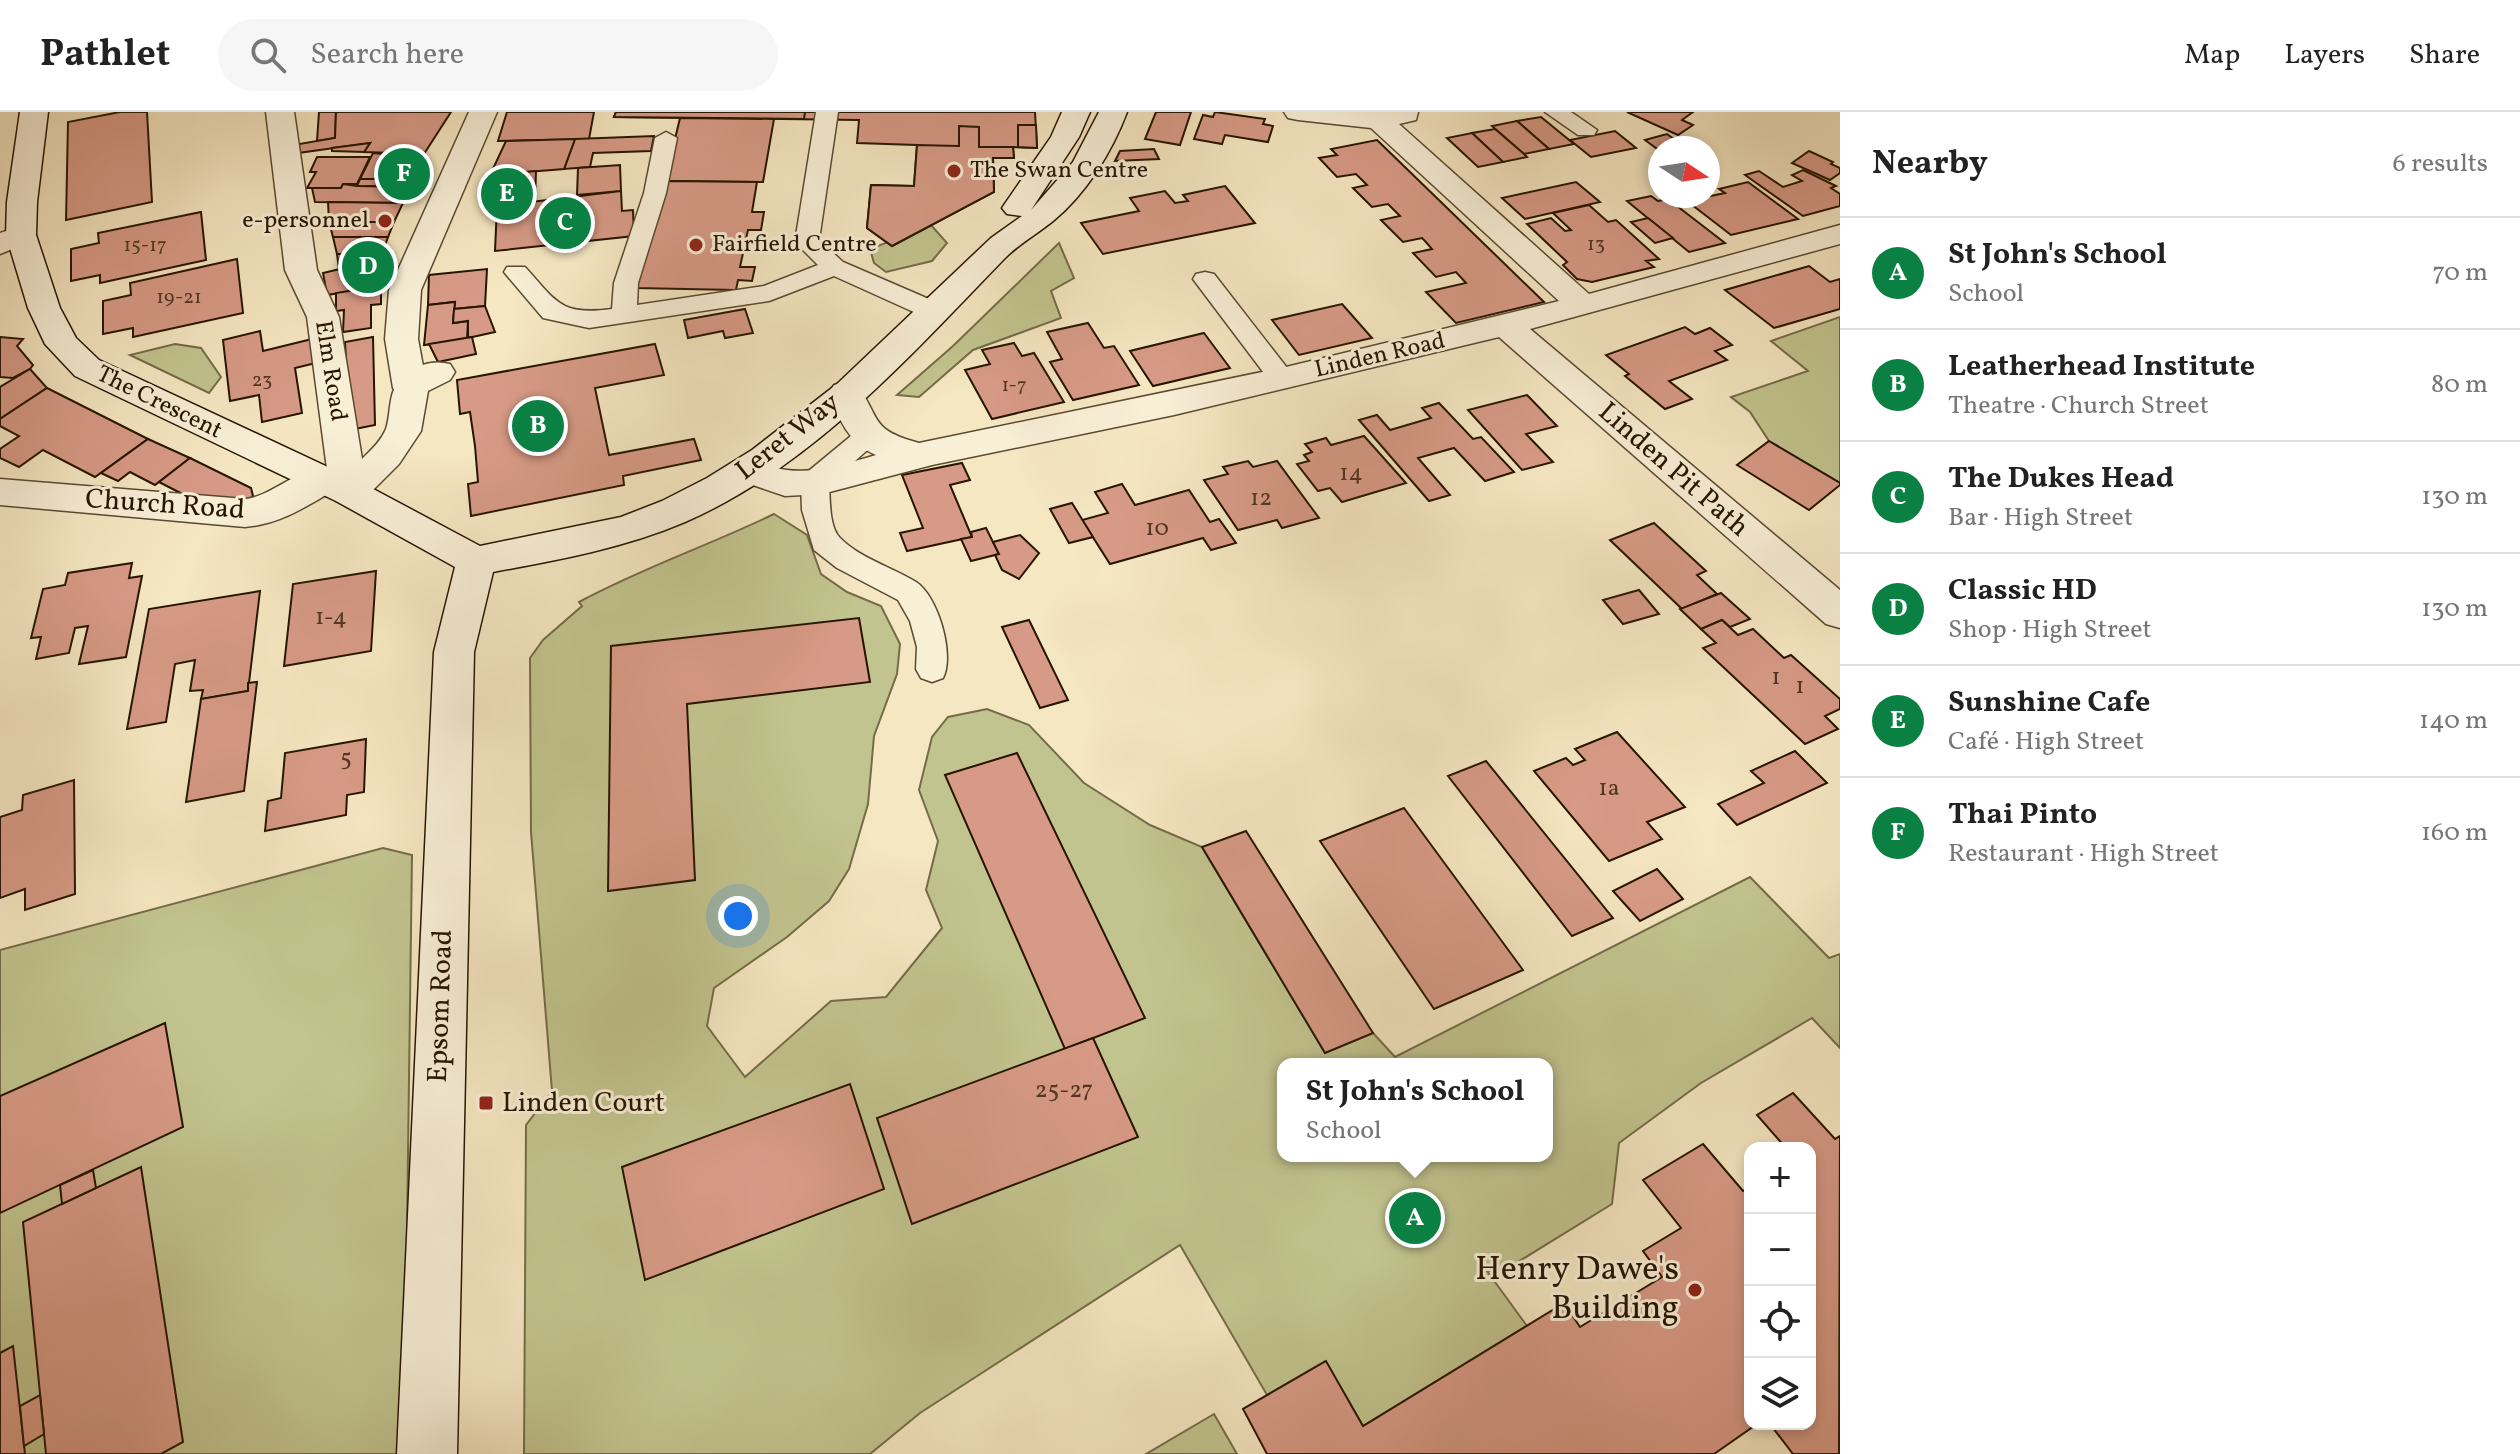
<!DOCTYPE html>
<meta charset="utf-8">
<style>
:root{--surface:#fff;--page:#f6f6f6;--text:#222;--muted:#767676;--line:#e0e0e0;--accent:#0b8043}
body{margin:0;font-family:Vollkorn,serif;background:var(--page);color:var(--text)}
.controls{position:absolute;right:24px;bottom:24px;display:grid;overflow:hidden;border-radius:16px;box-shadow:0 4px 12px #0003}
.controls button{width:72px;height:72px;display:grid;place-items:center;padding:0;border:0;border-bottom:2px solid var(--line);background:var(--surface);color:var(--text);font:40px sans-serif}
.compass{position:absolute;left:1648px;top:24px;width:72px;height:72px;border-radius:50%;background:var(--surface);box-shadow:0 4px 12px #0003;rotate:102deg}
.you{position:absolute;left:738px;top:804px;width:28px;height:28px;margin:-20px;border:6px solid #fff;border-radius:50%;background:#1a73e8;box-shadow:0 0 0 12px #1a73e833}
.badge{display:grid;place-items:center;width:52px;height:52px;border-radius:50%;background:var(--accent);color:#fff;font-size:26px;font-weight:700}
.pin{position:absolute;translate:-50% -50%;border:4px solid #fff;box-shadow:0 2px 8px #0006}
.popup{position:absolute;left:1277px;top:946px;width:276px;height:104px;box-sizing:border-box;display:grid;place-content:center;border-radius:16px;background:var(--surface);filter:drop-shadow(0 2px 6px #0005);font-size:26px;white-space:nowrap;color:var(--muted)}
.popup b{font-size:30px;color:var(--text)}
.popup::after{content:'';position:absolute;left:50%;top:100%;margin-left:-16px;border:16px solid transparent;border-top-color:var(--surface)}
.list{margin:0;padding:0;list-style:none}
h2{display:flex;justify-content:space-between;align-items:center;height:104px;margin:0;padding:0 32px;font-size:34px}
h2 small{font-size:26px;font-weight:400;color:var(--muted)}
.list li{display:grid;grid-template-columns:52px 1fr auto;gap:24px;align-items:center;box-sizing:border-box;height:112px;padding:0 32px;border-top:2px solid var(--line)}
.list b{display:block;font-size:30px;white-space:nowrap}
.list p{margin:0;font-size:26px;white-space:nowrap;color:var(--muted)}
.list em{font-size:26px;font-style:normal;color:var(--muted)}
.icon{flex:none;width:44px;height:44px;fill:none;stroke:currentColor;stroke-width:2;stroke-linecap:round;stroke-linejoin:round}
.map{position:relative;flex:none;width:1840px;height:1342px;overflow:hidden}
header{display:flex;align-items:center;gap:48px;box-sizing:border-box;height:112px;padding:0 40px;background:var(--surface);border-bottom:2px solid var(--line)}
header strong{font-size:38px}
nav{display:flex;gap:44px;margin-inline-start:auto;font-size:28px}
.search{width:560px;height:72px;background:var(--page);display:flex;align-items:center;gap:20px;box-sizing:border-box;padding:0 28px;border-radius:44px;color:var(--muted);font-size:30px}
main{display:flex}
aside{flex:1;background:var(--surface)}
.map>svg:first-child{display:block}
.green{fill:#c2c48f;stroke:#746c48;stroke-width:2;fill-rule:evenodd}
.building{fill:#d79a86;stroke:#271500;stroke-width:2}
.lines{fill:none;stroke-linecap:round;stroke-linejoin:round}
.service-casing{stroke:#5a4a30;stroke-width:3}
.pedestrian-casing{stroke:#5a4a30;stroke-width:3}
.minor-casing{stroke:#5a4a30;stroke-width:3}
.secondary-casing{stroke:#271500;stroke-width:3}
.service{fill:#f8efd7;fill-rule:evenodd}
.pedestrian{fill:#f8efd7;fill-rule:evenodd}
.minor{fill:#f8efd7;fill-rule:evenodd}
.secondary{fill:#f8efd7;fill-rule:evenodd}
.poi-dot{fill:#8f2418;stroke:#f8efd7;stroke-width:3}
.labels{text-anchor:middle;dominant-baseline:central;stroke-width:6;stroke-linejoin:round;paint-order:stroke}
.far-number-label{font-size:20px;fill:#533622}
.far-poi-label{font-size:24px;fill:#271500;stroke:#f8efd7;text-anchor:start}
.far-street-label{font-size:24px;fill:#271500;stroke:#f8efd7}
.number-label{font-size:24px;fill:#533622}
.street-label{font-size:28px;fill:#271500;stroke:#f8efd7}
.poi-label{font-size:28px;fill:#271500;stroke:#f8efd7;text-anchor:start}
.near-poi-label{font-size:34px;fill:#271500;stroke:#f8efd7;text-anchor:end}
</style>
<header>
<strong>Pathlet</strong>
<div class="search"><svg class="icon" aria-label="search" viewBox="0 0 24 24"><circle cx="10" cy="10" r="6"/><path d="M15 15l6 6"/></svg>Search here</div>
<nav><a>Map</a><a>Layers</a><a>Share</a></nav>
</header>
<main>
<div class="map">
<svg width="1840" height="1342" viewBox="0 0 1840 1342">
<rect width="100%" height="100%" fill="#f5e7c2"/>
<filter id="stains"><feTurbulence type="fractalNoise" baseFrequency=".0025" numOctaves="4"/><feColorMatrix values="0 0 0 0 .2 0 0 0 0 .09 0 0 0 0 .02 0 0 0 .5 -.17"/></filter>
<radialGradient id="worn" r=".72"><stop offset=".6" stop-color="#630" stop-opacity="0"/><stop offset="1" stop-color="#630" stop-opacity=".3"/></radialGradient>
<!-- green -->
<g class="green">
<polygon points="931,113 947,131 932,149 886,160 874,151 870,137"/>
<polygon points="1059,131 1074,166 1051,179 1061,206 973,238 919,285 897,283 953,234"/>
<polygon points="1840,205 1840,371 1769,329 1750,300 1731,285 1808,259 1771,229"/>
<polygon points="175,232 201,236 221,265 209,281 130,243"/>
<path d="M 774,402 L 807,423 L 821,462 L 847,480 L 881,494 L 900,532 L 897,562 L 874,624 L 868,692 L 849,757 L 829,789 L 787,825 L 714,876 L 707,914 L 745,965 L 831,889 L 886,885 L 942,816 L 926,778 L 938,729 L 919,678 L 932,625 L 948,605 L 987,597 L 1029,613 L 1084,671 L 1150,713 L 1202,735 L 1325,941 L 1373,921 L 1395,945 L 1750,765 L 1829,846 L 1840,842 L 1840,936 L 1812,906 L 1701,971 L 1619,1031 L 1612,1092 L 1505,1158 L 1487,1159 L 1527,1214 L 1363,1314 L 1325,1249 L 1267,1283 L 1180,1133 L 920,1301 L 870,1342 L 524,1342 L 526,1013 L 552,979 L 531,720 L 530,546 L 543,528 L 582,494 L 579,490 C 642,456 710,433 774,402 ZM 1283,952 L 1547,952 L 1547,1044 L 1283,1044 Z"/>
<polygon points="383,736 412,743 404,1342 0,1342 0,838"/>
<polygon points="1214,1302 1237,1342 1146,1342"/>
</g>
<!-- building -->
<g class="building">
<polygon points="120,0 147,0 152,90 66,108 68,10"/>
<polygon points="319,0 336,0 335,26 317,29"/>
<polygon points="336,0 451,0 424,42 364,40 370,31 298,41 299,32 335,26"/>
<polygon points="507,0 594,0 589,27 498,29"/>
<polygon points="616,0 1035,0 1037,36 1013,35 1014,46 993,46 994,80 892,134 867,116 871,73 914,74 917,33 857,31 859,8 614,5"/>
<polygon points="616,0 805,0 804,7 614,5"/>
<polygon points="1156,0 1191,0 1180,33 1145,27"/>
<polygon points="1215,0 1265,7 1263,12 1273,14 1268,30 1225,23 1222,32 1194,27 1203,3 1213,5"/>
<polygon points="1627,0 1693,0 1682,8 1693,13 1678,23"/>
<polygon points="1541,5 1574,32 1549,37 1517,9"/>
<polygon points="680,6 774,7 763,70 665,69"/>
<polygon points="1517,9 1549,37 1524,42 1492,14"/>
<polygon points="1018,13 1036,13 1037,36 1018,35"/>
<polygon points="959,14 979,15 979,35 1013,35 1014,46 993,46 994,80 892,134 867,116 871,73 914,74 917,33 959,34"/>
<polygon points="1495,17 1524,42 1527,45 1503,50 1472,21"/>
<polygon points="1615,19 1636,36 1591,45 1570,28"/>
<polygon points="1472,21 1503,50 1478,55 1447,26"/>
<polygon points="1667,22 1685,35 1660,36 1660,39 1645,28"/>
<polygon points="654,24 651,39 593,41 590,55 564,57 575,27"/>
<polygon points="575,27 564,57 490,63 506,29"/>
<polygon points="1377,28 1544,190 1456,211 1426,180 1466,171 1456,160 1436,165 1413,141 1432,137 1425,129 1422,126 1403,130 1381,108 1400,104 1388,92 1372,95 1353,76 1367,73 1356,62 1337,65 1319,46 1337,43 1331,37"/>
<polygon points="370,31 364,40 332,39 332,36"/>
<polygon points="1154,37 1159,47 1115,49 1120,39"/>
<polygon points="1809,39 1833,50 1831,52 1840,56 1840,61 1830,68 1792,51"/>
<polygon points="394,40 424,42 412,67 360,67 373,41 393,43"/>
<polygon points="317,45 370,45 357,72 343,72 341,76 307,76 316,60 310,60"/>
<polygon points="620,53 621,79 577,83 578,56"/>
<polygon points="1803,58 1836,74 1831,76 1840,82 1840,94 1803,104 1745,63 1759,59 1783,75 1802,69 1792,63"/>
<polygon points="536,59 535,90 489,95 490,63"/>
<polygon points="360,67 412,67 409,75 357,74"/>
<polygon points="665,69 757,70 752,100 764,100 761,118 748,118 740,155 755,155 752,169 738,168 736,178 635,176"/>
<polygon points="1576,70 1600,90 1525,107 1502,86"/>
<polygon points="1748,70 1798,107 1731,123 1687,89 1725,81 1719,77"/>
<polygon points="343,72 357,74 409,75 403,91 315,90 312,76 341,76"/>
<polygon points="1225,74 1255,111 1103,142 1081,111 1139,99 1130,86 1165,79 1175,91 1188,89 1183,83"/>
<polygon points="621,79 622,99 633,98 634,124 495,139 497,94"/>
<polygon points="1651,84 1658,89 1668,87 1725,131 1689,140 1627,89"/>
<polygon points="328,90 403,91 394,110 329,110"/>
<polygon points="1589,93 1608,110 1616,108 1659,147 1646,149 1654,155 1592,170 1577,167 1563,153 1567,150 1527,112 1551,106 1565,119 1571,118 1553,101"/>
<polygon points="201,100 206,148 100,171 100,163 71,169 71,137 99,131 98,121"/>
<polygon points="1648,106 1673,126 1655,131 1631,110"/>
<polygon points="329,110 394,110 388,125 333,125"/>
<polygon points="333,125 388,125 382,142 337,142"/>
<polygon points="337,142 382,142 378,156 339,157"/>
<polygon points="237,147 243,201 133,225 133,216 103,222 103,189 131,183 130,171"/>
<polygon points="1809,154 1830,170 1840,167 1840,197 1774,216 1725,178"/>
<polygon points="344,156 378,156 370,176 327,183 323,161"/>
<polygon points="378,156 396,157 391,172 372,172"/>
<polygon points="487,157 485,194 454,197 455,190 428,193 429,163"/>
<polygon points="381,174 381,192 371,193 371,216 343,220 344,198 336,199 336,181"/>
<polygon points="455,190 453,211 468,209 467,228 424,233 428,193"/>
<polygon points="1342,192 1372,226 1299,243 1272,208"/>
<polygon points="485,194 495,220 468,226 468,209 453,211 454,197"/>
<polygon points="745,197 753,221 725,226 723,219 688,226 684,208"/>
<polygon points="1088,211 1104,236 1114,234 1139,273 1073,288 1050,250 1062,247 1047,220"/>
<polygon points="1685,215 1695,222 1710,216 1732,233 1715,239 1727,248 1669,269 1692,287 1665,297 1625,264 1629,262 1606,243"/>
<polygon points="260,219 263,239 312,227 316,251 295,256 302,301 262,310 259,283 230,289 223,228"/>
<polygon points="1204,221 1230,256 1153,274 1130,239"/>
<polygon points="0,225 23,227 17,234 33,253 30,257 13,266 0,265"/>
<polygon points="373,225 375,313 350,318 345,230"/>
<polygon points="472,225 476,242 438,250 429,232"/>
<polygon points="1014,231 1022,244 1034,241 1064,290 992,307 965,258 990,252 982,238"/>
<polygon points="655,232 664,263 595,276 609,343 694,327 701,348 623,364 624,373 471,404 468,372 478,370 475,334 470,300 460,302 457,268"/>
<polygon points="30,257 47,276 0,307 0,275"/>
<polygon points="47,276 148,327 95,365 43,338 19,355 0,346 0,337 19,324 0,314 0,307"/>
<polygon points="1527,283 1557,314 1526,322 1553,350 1522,358 1468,298"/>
<polygon points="1439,291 1473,327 1481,325 1514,360 1485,369 1454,336 1418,346 1450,383 1429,389 1359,308 1377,303 1390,318 1431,306 1422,296"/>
<polygon points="1364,324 1406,371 1342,390 1330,376 1318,379 1297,352 1309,349 1304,343 1312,340 1305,332 1326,326 1331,333"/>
<polygon points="148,327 190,346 155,373 130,360 118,369 101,361"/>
<polygon points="1769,329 1840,371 1840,373 1809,398 1737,353"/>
<polygon points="190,346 251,376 253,384 243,393 194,388 159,370"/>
<polygon points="1248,349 1253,355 1277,349 1319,406 1282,416 1277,408 1238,418 1204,368 1228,362 1223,355"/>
<polygon points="962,351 970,368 950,373 972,425 907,439 900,421 923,416 902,363"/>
<polygon points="1122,372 1135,393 1189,378 1210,410 1219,407 1236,431 1211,438 1203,426 1110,452 1082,408 1108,401 1095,380"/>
<polygon points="1072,391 1093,425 1069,431 1050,397"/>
<polygon points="1654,411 1706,459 1697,463 1717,482 1682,497 1610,428"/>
<polygon points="986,416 999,442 971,449 961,427 972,425 971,420"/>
<polygon points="1020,423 1039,441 1019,467 1002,458 995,443 999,442 993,430"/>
<polygon points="132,451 129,466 142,464 126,545 79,552 88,514 75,516 69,541 36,547 41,525 31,526 43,477 65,473 68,461"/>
<polygon points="376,459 371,539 284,554 293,472"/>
<polygon points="1639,478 1659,502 1623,512 1603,488"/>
<polygon points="260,479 248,579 201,587 203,578 190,579 195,548 175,552 166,610 127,617 149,497"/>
<polygon points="1721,481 1750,507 1730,515 1722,508 1701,517 1680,497"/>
<polygon points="859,506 870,570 687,592 695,768 608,779 611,534"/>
<polygon points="1029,508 1068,588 1040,596 1002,515"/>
<polygon points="1722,508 1738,523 1753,517 1784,546 1791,543 1840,587 1840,597 1825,604 1838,617 1805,632 1703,536 1716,531 1701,517"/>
<polygon points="257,570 244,679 186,690 201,587 248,579 248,571"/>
<polygon points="1617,620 1685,695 1647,710 1662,727 1609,749 1534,659 1566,646 1573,653 1585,648 1575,637"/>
<polygon points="366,627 364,680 347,683 346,703 265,719 268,689 281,686 285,641"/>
<polygon points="1795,639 1827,671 1737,713 1718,692 1764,671 1751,659"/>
<polygon points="1017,641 1145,906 1065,937 945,663"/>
<polygon points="1486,649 1613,806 1572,824 1448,664"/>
<polygon points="74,668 75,782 25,798 25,777 0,786 0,705 22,698 23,683"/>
<polygon points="1404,696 1523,858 1434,897 1320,729"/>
<polygon points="1246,719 1373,921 1325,941 1202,735"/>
<polygon points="1657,757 1683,787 1640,809 1613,779"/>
<polygon points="165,911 183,1015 0,1101 0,984"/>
<polygon points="1093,926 1138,1025 912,1112 877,1006"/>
<polygon points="850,972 884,1077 645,1168 622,1055"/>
<polygon points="1793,981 1835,1027 1840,1024 1839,1342 1793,1342 1770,1312 1810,1312 1810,1036 1786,1036 1757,1003"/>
<polygon points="1703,1032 1743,1079 1750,1075 1750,1312 1757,1312 1714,1342 1267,1342 1243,1297 1326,1249 1363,1314 1564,1191 1580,1215 1662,1165 1643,1139 1681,1116 1643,1068"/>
<polygon points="141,1055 183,1330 161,1342 46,1342 23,1110"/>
<polygon points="93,1058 96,1076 62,1092 60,1073"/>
<polygon points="13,1234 25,1342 0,1342 0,1241"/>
<polygon points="40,1283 44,1322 24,1334 20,1294"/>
</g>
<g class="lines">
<defs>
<g id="service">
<path d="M 816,0 L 838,0 L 819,128 L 843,150 L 945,194 L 948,200 L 945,206 L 927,206 L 834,164 L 769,189 L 589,216 L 543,206 L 504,160 L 507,155 L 525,155 C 557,190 560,204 612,197 L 614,171 L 644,81 L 655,26 L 666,20 L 677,26 L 666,81 L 638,171 L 637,193 L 764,174 L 818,153 L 795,130 Z"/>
<polygon points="1545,0 1571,0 1597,18 1594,23 1578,23"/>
<polygon points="1205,160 1214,162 1291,261 1295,267 1291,273 1282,276 1273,273 1193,167 1196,162"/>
<path d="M 867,317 L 877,319 L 881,326 L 829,372 C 830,388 829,415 840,426 C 861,447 892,455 916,470 C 938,484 955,543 943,566 L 932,570 L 921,566 L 916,557 L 917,535 L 910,509 L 898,488 L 837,456 L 814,438 L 802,398 L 801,369 L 805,362 L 857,319 Z"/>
</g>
<polygon id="pedestrian" points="469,0 497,0 421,178 418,227 427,276 422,284 410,287 398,284 393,276 385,227 389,178"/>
<g id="minor">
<path d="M 266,0 L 294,0 L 317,158 L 339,205 L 362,347 C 371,338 381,329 386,317 C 390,305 389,292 393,280 C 403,258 427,246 450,252 L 455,260 L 450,268 L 428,279 L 421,319 L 399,352 L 362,389 L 349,393 L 336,389 L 331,380 C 302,397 279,412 245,415 L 0,393 L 0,367 L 245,387 C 272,385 304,351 327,357 L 307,205 L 285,158 Z"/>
<path d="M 1284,0 L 1418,0 L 1416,8 L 1399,12 L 1589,182 L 1840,113 L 1840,132 L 1530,217 L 1840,478 L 1840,516 L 1826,512 L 1499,225 L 1174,303 L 932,353 L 822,382 L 785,384 L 738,368 L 733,359 L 738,350 C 758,344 768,356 787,358 C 816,362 848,351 876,343 C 849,332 839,307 829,281 L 834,273 L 846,270 L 858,273 C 881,310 872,318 919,331 L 1286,255 L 1559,189 L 1371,16 L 1298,8 L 1288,6 Z"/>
<polygon points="21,114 32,117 36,123 32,129 0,142 0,121"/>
</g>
<path id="secondary" d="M 20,0 L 48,0 L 37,90 L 36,123 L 60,196 L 76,226 L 99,248 L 362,371 L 480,434 L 621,405 L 662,389 L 707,366 L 752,338 L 837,272 L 991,126 L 1022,104 L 1007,102 L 1002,96 L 1051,25 L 1062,0 L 1090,0 L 1079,25 L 1031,98 L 1073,50 L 1099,0 L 1127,0 C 1112,40 1086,82 1053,109 C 1037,122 1020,131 1005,146 C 911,243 812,355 685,410 C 624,436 558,448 493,460 L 474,540 L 457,1342 L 397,1342 L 434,540 L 455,455 L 336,389 L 75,264 L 45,232 L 28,196 L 6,123 L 7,90 Z"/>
</defs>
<!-- service casing -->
<use href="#service" class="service-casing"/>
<!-- pedestrian casing -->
<use href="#pedestrian" class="pedestrian-casing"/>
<!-- minor casing -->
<use href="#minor" class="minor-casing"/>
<!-- secondary casing -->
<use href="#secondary" class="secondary-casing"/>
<!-- service -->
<use href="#service" class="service"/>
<!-- pedestrian -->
<use href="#pedestrian" class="pedestrian"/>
<!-- minor -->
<use href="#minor" class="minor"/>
<!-- secondary -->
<use href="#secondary" class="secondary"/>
</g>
<!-- markers -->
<g class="poi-dot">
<circle cx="954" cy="59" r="8"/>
<circle cx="385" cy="109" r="8"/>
<circle cx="696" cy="133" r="8"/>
<rect x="478" y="983" width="16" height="16" rx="4"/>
<circle cx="1695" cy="1178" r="8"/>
</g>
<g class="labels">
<!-- far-number labels -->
<g class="far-number-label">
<text x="1596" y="133">13</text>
<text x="145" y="134">15-17</text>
<text x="179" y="186">19-21</text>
<text x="262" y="269">23</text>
<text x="1014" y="274">1-7</text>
</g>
<!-- far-poi labels -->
<g class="far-poi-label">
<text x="970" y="59">The Swan Centre</text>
<text x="369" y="109" text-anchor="end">e-personnel</text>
<text x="712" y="133">Fairfield Centre</text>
</g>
<!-- far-street labels -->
<g class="far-street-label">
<text transform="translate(1380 244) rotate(-13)">Linden Road</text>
<text transform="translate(330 259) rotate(81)">Elm Road</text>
<text transform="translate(159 291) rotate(26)">The Crescent</text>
</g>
<!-- number labels -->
<g class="number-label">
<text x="1351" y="362">14</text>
<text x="1261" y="387">12</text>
<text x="1157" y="417">10</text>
<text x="331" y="506">1-4</text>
<text x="1776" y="566">1</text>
<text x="1800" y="575">1</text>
<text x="346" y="647">5</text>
<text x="1609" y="677">1a</text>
<text x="1064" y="979">25-27</text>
</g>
<!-- street labels -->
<g class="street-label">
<text transform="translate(788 325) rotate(-38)">Leret Way</text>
<text transform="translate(1673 358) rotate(41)">Linden Pit Path</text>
<text transform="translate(165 393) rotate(4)">Church Road</text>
<text transform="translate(441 894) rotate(-88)">Epsom Road</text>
</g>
<!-- poi labels -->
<g class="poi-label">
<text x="502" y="991">Linden Court</text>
</g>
<!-- near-poi labels -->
<g class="near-poi-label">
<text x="1679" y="1158">Henry Dawe's<tspan x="1679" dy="39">Building</tspan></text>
</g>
</g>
<rect width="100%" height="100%" filter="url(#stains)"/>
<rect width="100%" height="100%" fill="url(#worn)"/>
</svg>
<div class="controls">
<button>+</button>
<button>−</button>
<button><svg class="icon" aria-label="locate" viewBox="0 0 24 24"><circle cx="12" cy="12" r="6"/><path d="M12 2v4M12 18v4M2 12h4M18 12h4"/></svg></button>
<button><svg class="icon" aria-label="layers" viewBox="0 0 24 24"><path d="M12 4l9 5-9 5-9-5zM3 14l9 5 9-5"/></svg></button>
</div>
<svg class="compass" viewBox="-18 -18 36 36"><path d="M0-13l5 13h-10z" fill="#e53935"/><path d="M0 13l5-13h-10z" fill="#767676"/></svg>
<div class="you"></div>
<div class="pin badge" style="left:1415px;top:1106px">A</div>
<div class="popup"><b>St John's School</b>School</div>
<div class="pin badge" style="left:538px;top:314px">B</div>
<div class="pin badge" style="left:565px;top:111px">C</div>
<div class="pin badge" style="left:368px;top:155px">D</div>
<div class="pin badge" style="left:507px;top:82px">E</div>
<div class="pin badge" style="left:404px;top:62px">F</div>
</div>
<aside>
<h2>Nearby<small>6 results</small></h2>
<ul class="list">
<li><span class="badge">A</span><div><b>St John's School</b><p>School</p></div><em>70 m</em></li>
<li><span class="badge">B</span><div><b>Leatherhead Institute</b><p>Theatre · Church Street</p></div><em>80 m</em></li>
<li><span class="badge">C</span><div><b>The Dukes Head</b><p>Bar · High Street</p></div><em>130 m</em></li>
<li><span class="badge">D</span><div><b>Classic HD</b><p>Shop · High Street</p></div><em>130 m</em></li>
<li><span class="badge">E</span><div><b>Sunshine Cafe</b><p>Café · High Street</p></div><em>140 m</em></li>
<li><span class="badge">F</span><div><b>Thai Pinto</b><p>Restaurant · High Street</p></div><em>160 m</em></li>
</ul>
</aside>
</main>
